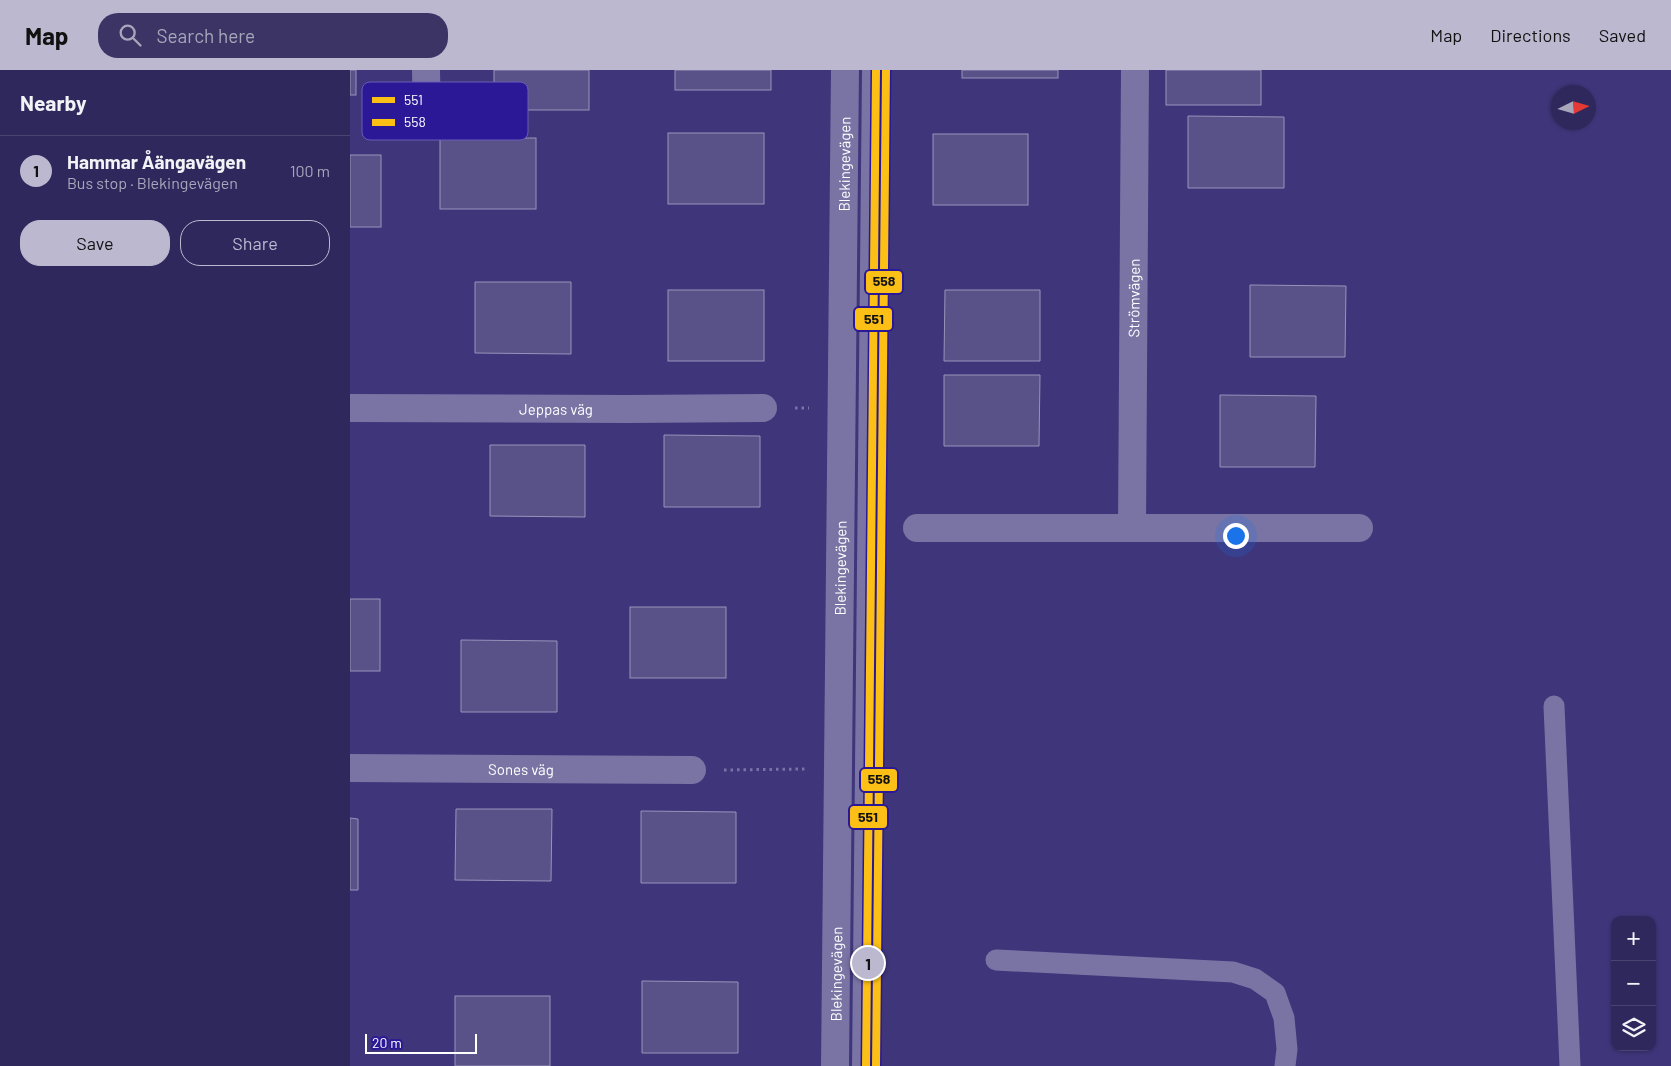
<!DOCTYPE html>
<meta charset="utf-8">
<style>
:root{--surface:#2f285c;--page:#3b3465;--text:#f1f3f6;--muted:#a7a6bb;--line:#4a4472;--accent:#bcb8d0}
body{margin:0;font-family:Barlow,sans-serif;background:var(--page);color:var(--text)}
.controls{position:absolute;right:15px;bottom:15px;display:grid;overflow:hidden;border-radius:10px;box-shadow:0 1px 4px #0004}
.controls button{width:45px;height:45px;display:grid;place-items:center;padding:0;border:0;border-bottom:1px solid var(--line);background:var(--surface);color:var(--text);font:25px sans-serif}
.compass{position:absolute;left:1201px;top:15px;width:45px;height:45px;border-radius:50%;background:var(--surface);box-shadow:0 1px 4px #0004;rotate:85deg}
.scale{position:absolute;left:15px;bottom:12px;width:112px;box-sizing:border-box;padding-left:5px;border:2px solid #fff;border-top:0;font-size:14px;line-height:18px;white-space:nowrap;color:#fff;-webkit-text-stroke:4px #2a1897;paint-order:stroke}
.you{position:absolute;left:885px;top:465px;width:18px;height:18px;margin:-12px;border:4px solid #fff;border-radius:50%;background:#1a73e8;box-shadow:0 0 0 8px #1a73e833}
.badge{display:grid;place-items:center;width:32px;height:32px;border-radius:50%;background:var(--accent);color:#111;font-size:16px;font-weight:700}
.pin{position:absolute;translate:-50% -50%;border:2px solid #fff;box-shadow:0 1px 5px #0006}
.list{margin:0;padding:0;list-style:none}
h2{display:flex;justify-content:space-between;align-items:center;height:65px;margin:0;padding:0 20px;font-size:21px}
h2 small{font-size:16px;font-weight:400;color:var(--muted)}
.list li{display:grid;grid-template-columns:32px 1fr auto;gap:15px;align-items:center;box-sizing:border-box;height:70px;padding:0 20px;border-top:1px solid var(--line)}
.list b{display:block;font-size:19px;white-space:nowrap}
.list p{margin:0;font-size:16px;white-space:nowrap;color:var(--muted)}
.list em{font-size:16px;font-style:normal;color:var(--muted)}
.actions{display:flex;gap:10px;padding:15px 20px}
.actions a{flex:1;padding:11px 0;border:1px solid var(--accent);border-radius:20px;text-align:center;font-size:18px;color:var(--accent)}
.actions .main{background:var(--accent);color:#111}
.icon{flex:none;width:28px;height:28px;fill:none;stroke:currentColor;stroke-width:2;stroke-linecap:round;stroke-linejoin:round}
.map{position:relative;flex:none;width:1321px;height:996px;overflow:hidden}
header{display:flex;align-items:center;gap:30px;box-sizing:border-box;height:70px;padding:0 25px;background:var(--accent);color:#111}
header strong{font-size:24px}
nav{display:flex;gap:28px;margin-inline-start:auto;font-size:18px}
.search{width:350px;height:45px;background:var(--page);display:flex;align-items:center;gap:12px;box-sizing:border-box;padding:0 18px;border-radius:20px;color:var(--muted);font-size:19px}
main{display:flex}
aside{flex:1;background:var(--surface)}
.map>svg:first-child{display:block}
.building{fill:#595289;stroke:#9993ba}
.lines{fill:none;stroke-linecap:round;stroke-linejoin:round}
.path{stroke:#7a74a5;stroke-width:3;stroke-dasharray:2.5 4;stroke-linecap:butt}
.lane{stroke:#7a74a5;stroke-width:21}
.street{stroke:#7a74a5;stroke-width:28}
.bus-1-casing{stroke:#2a1897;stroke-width:11}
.bus-2-casing{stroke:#2a1897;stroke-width:11}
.bus-1{stroke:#fbbf15;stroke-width:8}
.bus-2{stroke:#fbbf15;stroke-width:8}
.labels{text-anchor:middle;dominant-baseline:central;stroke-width:4;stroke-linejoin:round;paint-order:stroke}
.street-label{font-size:15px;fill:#fff;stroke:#2a1897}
.key{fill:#2a1897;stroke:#6a5db6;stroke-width:1}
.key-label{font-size:14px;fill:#fff}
.line-badge{stroke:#2a1897;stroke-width:2}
.pale-badge-label{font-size:14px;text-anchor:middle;font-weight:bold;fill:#111}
</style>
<header>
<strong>Map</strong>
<div class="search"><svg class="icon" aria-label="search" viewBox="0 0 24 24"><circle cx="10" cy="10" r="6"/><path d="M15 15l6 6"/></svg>Search here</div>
<nav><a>Map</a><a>Directions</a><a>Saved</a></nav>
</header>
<main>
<aside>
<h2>Nearby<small></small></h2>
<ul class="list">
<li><span class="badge">1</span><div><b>Hammar Åängavägen</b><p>Bus stop · Blekingevägen</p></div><em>100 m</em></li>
</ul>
<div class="actions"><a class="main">Save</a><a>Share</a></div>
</aside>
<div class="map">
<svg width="1321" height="996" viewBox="0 0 1321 996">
<rect width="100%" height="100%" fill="#3f357a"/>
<!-- building -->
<g class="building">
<rect x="0" y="0" width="6" height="25"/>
<rect x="144" y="0" width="95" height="40"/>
<rect x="325" y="0" width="96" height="20"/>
<rect x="612" y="0" width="96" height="8"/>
<rect x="816" y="0" width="95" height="35"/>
<polygon points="838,46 934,47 934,118 838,118"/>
<rect x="318" y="63" width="96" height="71"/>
<rect x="583" y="64" width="95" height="71"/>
<rect x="90" y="68" width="96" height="71"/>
<rect x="0" y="85" width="31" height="72"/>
<polygon points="125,212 221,212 221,284 125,283"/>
<polygon points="900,215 996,216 995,287 900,287"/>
<rect x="318" y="220" width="96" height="71"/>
<polygon points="595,220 690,220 690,291 594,291"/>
<polygon points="594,305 690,305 689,376 594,376"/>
<polygon points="870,325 966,326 965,397 870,397"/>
<polygon points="314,365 410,366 410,437 314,437"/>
<polygon points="140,375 235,375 235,447 140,446"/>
<rect x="0" y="529" width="30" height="72"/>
<rect x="280" y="537" width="96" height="71"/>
<polygon points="111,570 207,571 207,642 111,642"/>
<polygon points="106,739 202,739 201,811 105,810"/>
<polygon points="291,741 386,742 386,813 291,813"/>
<polygon points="0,748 8,749 8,820 0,820"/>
<polygon points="292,911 388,912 388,983 292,983"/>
<rect x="105" y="926" width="95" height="70"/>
</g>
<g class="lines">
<!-- path -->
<g class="path">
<polyline points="445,338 459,338"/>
<polyline points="374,700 455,699"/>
</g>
<!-- lane -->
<g class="lane">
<polyline points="1204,636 1220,996"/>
<polyline points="646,890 883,902 905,909 925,923 934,948 937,979 935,996"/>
</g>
<!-- street -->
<g class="street">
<polyline points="76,0 77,52"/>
<path id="s1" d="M 0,338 L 278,339 L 413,338"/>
<path id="s2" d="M 782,456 L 785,0"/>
<polyline points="567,458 1009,458"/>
<path id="s3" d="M 0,698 L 342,700"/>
<path id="s4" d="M 485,996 L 495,0"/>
<polyline points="516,996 526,0"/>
</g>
<defs>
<polyline id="bus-1" points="516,996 526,0"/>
<polyline id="bus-2" points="526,996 536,0"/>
</defs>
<!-- bus-1 casing -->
<use href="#bus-1" class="bus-1-casing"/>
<!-- bus-2 casing -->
<use href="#bus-2" class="bus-2-casing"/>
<!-- bus-1 -->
<use href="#bus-1" class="bus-1"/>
<!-- bus-2 -->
<use href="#bus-2" class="bus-2"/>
</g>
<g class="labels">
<!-- street labels -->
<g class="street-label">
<text stroke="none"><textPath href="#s4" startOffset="902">Blekingevägen</textPath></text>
<text stroke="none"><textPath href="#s2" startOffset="228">Strömvägen</textPath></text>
<text stroke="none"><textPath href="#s1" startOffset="206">Jeppas väg</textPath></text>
<text stroke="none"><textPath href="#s4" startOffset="498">Blekingevägen</textPath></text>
<text stroke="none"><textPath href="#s3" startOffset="171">Sones väg</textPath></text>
<text stroke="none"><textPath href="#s4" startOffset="92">Blekingevägen</textPath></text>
</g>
</g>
<!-- legend -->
<rect x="12" y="12" width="166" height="58" rx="8" class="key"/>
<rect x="22" y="27" width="23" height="6" fill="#fbbf15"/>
<rect x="22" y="49" width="23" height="7" fill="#fbbf15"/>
<g class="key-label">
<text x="54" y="35">551</text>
<text x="54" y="57">558</text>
</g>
<g class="line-badge">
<rect x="515" y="200" width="38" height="24" rx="5" fill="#fbbf15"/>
<rect x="504" y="237" width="39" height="24" rx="5" fill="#fbbf15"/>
<rect x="510" y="698" width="38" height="24" rx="5" fill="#fbbf15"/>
<rect x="499" y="735" width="39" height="24" rx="5" fill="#fbbf15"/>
</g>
<g class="pale-badge-label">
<text x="534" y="216">558</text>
<text x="524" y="254">551</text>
<text x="529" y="714">558</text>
<text x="518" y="752">551</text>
</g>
</svg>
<div class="controls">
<button>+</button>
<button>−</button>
<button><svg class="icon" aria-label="layers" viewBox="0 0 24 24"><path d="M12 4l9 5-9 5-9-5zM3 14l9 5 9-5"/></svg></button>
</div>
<svg class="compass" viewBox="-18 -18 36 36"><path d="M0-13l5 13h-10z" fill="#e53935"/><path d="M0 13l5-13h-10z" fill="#a7a6bb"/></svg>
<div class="scale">20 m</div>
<div class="you"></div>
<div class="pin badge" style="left:518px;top:893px">1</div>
</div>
</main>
